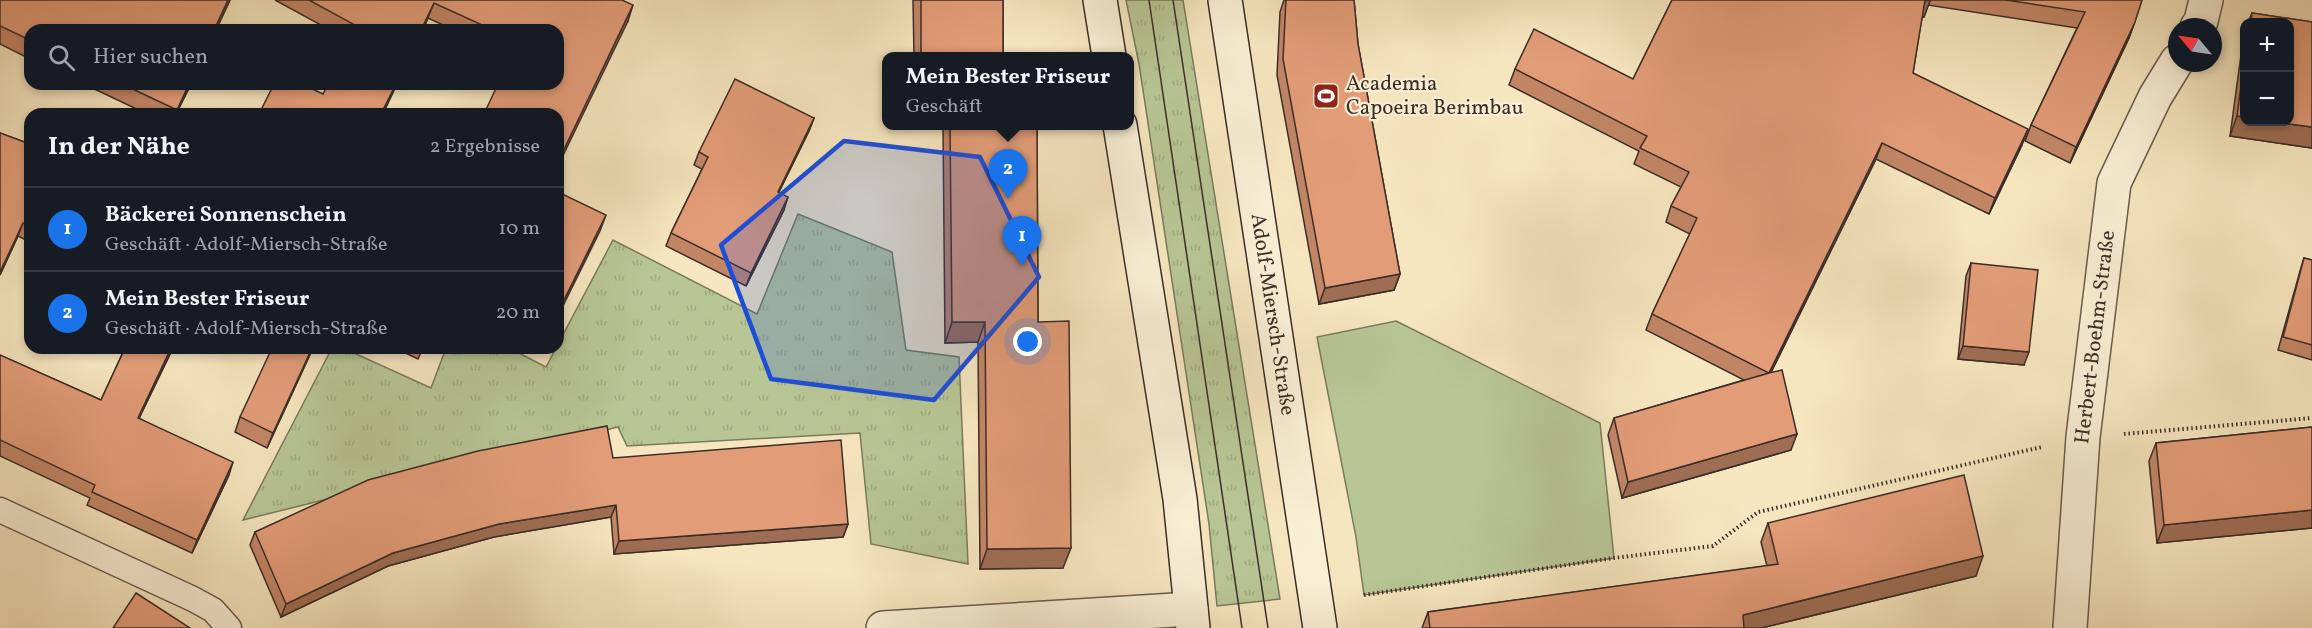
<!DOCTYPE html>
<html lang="de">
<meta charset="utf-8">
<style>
:root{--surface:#171b24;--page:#242831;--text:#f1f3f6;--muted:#9ea1a6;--line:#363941;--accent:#1a73e8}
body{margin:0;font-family:Vollkorn,serif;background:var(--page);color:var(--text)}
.controls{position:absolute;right:18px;top:18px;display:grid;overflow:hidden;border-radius:12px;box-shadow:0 3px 9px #0003}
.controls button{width:54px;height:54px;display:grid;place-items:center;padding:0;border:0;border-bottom:2px solid var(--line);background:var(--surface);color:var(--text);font:30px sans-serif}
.compass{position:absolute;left:2168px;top:18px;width:54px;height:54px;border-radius:50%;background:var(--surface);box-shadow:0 3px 9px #0003;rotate:299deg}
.you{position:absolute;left:1028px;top:342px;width:21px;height:21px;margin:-15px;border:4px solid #fff;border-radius:50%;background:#1a73e8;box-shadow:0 0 0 9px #1a73e833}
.badge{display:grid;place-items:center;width:39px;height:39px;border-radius:50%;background:var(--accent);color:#fff;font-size:20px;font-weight:700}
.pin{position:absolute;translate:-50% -50px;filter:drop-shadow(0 2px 3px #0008)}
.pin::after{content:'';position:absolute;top:32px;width:21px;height:18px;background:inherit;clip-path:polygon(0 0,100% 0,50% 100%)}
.popup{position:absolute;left:882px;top:52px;width:252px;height:78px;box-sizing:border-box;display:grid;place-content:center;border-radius:12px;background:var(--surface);filter:drop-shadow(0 2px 4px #0005);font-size:20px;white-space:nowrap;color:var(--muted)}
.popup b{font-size:22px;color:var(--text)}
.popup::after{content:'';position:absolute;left:50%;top:100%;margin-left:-12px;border:12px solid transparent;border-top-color:var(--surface)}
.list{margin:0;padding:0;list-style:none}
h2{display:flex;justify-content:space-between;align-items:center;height:78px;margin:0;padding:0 24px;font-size:26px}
h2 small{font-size:20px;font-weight:400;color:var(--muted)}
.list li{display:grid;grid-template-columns:39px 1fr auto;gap:18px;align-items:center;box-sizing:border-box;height:84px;padding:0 24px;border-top:2px solid var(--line)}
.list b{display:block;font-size:22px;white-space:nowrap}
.list p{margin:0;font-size:20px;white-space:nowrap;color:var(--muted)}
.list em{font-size:20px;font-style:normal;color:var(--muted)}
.icon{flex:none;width:33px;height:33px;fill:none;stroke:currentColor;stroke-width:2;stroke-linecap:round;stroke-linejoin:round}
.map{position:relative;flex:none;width:2312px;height:628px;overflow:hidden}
.search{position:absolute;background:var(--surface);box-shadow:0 3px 9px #0003;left:24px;top:24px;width:540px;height:66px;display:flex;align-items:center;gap:15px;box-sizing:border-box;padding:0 21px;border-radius:18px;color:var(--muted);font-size:22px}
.panel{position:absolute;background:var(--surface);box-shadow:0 3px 9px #0003;left:24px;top:108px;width:540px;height:246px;border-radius:18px}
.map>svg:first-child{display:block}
.grass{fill:url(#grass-tufts);stroke:#7a7a5e;stroke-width:1.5}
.park{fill:#b8c695;stroke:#7a7a5e;stroke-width:1.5}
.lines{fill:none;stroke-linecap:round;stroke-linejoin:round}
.lane-casing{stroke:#6a5b4d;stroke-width:27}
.street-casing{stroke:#6a5b4d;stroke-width:36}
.secondary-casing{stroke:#3c2d27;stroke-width:36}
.path{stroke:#3c2d27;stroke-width:4;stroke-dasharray:1.5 3;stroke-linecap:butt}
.lane{stroke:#f9efd5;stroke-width:24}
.street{stroke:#f9efd5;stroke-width:33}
.secondary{stroke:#f9efd5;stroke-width:33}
.tram{stroke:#3c2d27;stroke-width:1.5}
.wall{fill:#c28667;stroke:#3c2d27;stroke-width:1.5}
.shaded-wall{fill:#9e6d54;stroke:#3c2d27;stroke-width:1.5}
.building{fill:#e29c78;stroke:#3c2d27;stroke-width:1.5}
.marked{fill:#1d4ed8;fill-opacity:0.2;stroke:#1d4ed8;stroke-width:4.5;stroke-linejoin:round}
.labels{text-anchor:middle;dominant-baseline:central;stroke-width:4.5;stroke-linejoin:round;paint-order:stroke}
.poi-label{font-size:21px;fill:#3c2d27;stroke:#f9efd5;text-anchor:start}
.street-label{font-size:21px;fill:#3c2d27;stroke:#f9efd5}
</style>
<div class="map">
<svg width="2312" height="628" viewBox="0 0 2312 628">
<defs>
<pattern id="grass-tufts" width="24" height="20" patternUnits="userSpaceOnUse" patternTransform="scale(1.5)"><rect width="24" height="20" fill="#b8c695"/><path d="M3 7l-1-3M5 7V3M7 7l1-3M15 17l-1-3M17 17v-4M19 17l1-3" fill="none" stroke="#9faa80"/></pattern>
</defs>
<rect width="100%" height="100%" fill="#f6e6bf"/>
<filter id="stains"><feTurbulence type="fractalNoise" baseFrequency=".00333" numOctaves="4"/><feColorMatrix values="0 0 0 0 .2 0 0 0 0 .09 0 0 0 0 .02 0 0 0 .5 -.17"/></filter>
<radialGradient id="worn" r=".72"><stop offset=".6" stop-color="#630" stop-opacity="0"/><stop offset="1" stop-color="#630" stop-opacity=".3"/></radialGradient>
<!-- grass -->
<g class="grass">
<polygon points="1126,0 1183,0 1280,599 1217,606 1209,524 1139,64"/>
<polygon points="798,214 892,252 906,350 959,357 968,564 871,544 860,433 627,446 618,427 243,520 332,348 343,348 431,388 446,348 509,348 546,367 613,240 757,314"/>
</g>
<!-- park -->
<polygon class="park" points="1396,321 1600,423 1614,558 1364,595 1356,537 1317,337"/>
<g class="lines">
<defs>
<polyline id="lane" points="0,510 193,599 213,610 229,628"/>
<g id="street">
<polyline points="2197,27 2201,21 2206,0"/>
<polyline points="883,628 1191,609"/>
<path id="s1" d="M 2070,628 L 2083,437 L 2114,183 L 2155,97 L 2177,61"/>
</g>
<g id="secondary">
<polyline points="1100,0 1109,56"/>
<path id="s2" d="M 1225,0 L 1320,628"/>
<polyline points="1120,125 1180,499 1193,628"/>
</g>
</defs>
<!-- lane casing -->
<use href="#lane" class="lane-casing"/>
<!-- street casing -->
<use href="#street" class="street-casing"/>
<!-- secondary casing -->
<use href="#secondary" class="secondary-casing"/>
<!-- path -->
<g class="path">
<polyline points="2124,434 2312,418"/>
<polyline points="1364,595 1614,558 1713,546 1758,512 2042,447"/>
</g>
<!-- lane -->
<use href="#lane" class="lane"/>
<!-- street -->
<use href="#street" class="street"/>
<!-- secondary -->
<use href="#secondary" class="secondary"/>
<!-- tram -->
<g class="tram">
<polyline points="1149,0 1242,628"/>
<polyline points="1173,0 1268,628"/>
</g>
</g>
<!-- wall -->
<g class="wall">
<polygon points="0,0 230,0 216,30 30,30 30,59 0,44"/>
<polygon points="275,0 622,0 628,21 558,30 454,30 428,18 423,30 330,30"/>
<polygon points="913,0 1003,0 1003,57 914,57"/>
<polygon points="1284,0 1354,0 1358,44 1400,274 1394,290 1319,304 1277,75 1280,12"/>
<polygon points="1672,0 2142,0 2129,38 2070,163 2025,141 2031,125 2077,28 1928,5 1924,17 1922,17 1913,73 2022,145 1989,214 1876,159 1771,372 1791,450 1622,498 1608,435 1614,418 1744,380 1646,330 1652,314 1690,234 1666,222 1671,206 1681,187 1634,164 1639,151 1509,85 1515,69 1633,79"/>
<polygon points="2252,13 2312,22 2312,148 2230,136 2244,33 2244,122 2289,122 2289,22 2248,22"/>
<polygon points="84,84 191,84 176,114 147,114"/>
<polygon points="814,118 809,131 779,192 784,210 746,286 666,246 671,233 702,169 694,165 699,152"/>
<polygon points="943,126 1037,126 1038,322 1063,568 980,569 978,342 945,343"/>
<polygon points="0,133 30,144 30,242 18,236 0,275"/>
<polygon points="2304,258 2312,260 2312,360 2278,350 2300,271"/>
<polygon points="1971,263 2024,365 1958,359 1966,276"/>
<polygon points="125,348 173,348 139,418 229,475 192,553 87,505 90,498 0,456 0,355 101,400"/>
<polygon points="313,348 267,448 235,432 240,417"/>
<polygon points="395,348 423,348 418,359"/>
<polygon points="2312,427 2312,528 2157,543 2149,461 2156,443"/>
<polygon points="613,458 848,524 843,537 614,554 611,517 494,537 388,566 281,617 250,545 255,532"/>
<polygon points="1768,523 1976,576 1761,628 1422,628 1428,612 1767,566 1761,542"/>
</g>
<!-- shaded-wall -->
<g class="shaded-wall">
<polygon points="228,0 230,0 216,30 214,30"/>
<polygon points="1925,0 1930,1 1924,17 1919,16"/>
<polygon points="434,3 423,30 421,30"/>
<polygon points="633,5 628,21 558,166 558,162"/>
<polygon points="2135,22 2129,38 2070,163 2076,147"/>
<polygon points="189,84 191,84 176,114 175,114"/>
<polygon points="396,84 397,84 383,114 382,114"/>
<polygon points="2237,116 2244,117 2244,122 2275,122 2312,127 2312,148 2230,136"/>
<polygon points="814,118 809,131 773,204 778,192"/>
<polygon points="2028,129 2022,145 1989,214 1995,198"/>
<polygon points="1882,143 1876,159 1763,389 1769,373"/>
<polygon points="788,197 784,210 746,286 751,273"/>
<polygon points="606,215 600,231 558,316 558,312"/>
<polygon points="23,223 18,236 0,275 0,272"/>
<polygon points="1400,274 1394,290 1319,304 1325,288"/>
<polygon points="952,322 985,322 978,342 945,343"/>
<polygon points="1963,346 2029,352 2024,365 1958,359"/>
<polygon points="171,348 173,348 133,431 138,418"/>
<polygon points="312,348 313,348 267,448 273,433"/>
<polygon points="1797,434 1791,450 1622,498 1628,482"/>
<polygon points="233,462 229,475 192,553 197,540"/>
<polygon points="616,505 611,517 494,537 388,566 281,617 286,604 393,553 499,524"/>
<polygon points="2312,510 2312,528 2157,543 2164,525"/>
<polygon points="848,524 843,537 614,554 619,541"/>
<polygon points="1071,548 1063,568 980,569 987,549"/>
<polygon points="1983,556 1976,576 1761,628 1738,628 1743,615"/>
</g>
<!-- building -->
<g class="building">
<polygon points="0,0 228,0 214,30 30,30 30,40 0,26"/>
<polygon points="309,0 622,0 633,5 558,162 558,114 484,114 498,84 558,84 558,30 493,30 434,3 421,30 353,30 355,25"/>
<rect x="921" y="0" width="82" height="57"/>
<polygon points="1286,0 1354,0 1358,44 1400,274 1325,288 1283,59"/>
<polygon points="1672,0 1930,0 1925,0 1913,73 2028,129 1995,198 1882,143 1769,373 1782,370 1797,434 1628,482 1614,418 1769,373 1652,314 1697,218 1671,206 1689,172 1640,148 1647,136 1515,69 1534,29 1633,79"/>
<polygon points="2006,0 2142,0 2135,22 2076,147 2031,125 2085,12"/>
<polygon points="2252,13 2312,22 2312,127 2275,122 2289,122 2289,22 2251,22"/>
<polygon points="2244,64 2244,117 2237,116"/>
<polygon points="735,79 814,118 778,192 788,197 751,273 671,233 708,157 699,152"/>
<polygon points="122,84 189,84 177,110"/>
<polygon points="274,84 302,84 323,94 328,84 396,84 382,112 386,114 259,114"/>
<polygon points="950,126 1037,126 1038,322 1069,321 1071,548 987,549 985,322 952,322"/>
<polygon points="0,133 30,144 30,227 23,223 0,272"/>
<polygon points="558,192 606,215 558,312"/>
<polygon points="2304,258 2312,260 2312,345 2283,337"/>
<polygon points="1971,263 2038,270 2029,352 1963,346"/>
<polygon points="125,348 171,348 138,418 233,462 197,540 92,492 95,485 0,440 0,355 101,400"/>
<polygon points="272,348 312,348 273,433 240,417"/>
<polygon points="607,426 613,458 841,440 848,524 619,541 616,505 499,524 393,553 286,604 255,532 368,480 478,451"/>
<polygon points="2312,427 2312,510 2164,525 2156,443"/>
<polygon points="1964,475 1983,556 1743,615 1744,628 1430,628 1428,612 1778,564 1768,523"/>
<polygon points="136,593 190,628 113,628"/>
</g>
<!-- marked area -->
<path class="marked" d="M 844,141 L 980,157 L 1039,277 L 934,400 L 771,379 L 721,245 Z"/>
<!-- icons -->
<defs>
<symbol id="stadium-square" viewBox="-11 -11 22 22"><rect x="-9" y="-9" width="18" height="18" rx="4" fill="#8f2418" stroke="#f9efd5"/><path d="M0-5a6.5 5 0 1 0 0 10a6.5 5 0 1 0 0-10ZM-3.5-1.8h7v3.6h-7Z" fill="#fff"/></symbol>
</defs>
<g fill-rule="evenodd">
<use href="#stadium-square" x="1311" y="81" width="30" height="30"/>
</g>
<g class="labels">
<!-- poi labels -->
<g class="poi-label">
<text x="1346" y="84">Academia<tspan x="1346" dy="24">Capoeira Berimbau</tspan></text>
</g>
<!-- street labels -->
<g class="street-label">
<text stroke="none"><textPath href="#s2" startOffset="318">Adolf-Miersch-Straße</textPath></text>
<text stroke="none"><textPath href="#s1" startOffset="292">Herbert-Boehm-Straße</textPath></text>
</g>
</g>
<rect width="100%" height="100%" filter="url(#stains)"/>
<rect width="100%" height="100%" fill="url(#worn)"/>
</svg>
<div class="controls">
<button>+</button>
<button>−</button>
</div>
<svg class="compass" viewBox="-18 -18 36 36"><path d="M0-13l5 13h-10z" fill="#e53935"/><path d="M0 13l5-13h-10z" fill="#9ea1a6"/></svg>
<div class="you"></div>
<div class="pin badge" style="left:1022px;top:266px">1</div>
<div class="pin badge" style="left:1008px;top:199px">2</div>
<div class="popup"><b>Mein Bester Friseur</b>Geschäft</div>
<div class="search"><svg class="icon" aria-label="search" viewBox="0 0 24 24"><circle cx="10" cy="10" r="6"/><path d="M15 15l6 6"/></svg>Hier suchen</div>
<section class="panel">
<h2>In der Nähe<small>2 Ergebnisse</small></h2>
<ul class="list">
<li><span class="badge">1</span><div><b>Bäckerei Sonnenschein</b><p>Geschäft · Adolf-Miersch-Straße</p></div><em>10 m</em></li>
<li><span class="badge">2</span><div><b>Mein Bester Friseur</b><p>Geschäft · Adolf-Miersch-Straße</p></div><em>20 m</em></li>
</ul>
</section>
</div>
